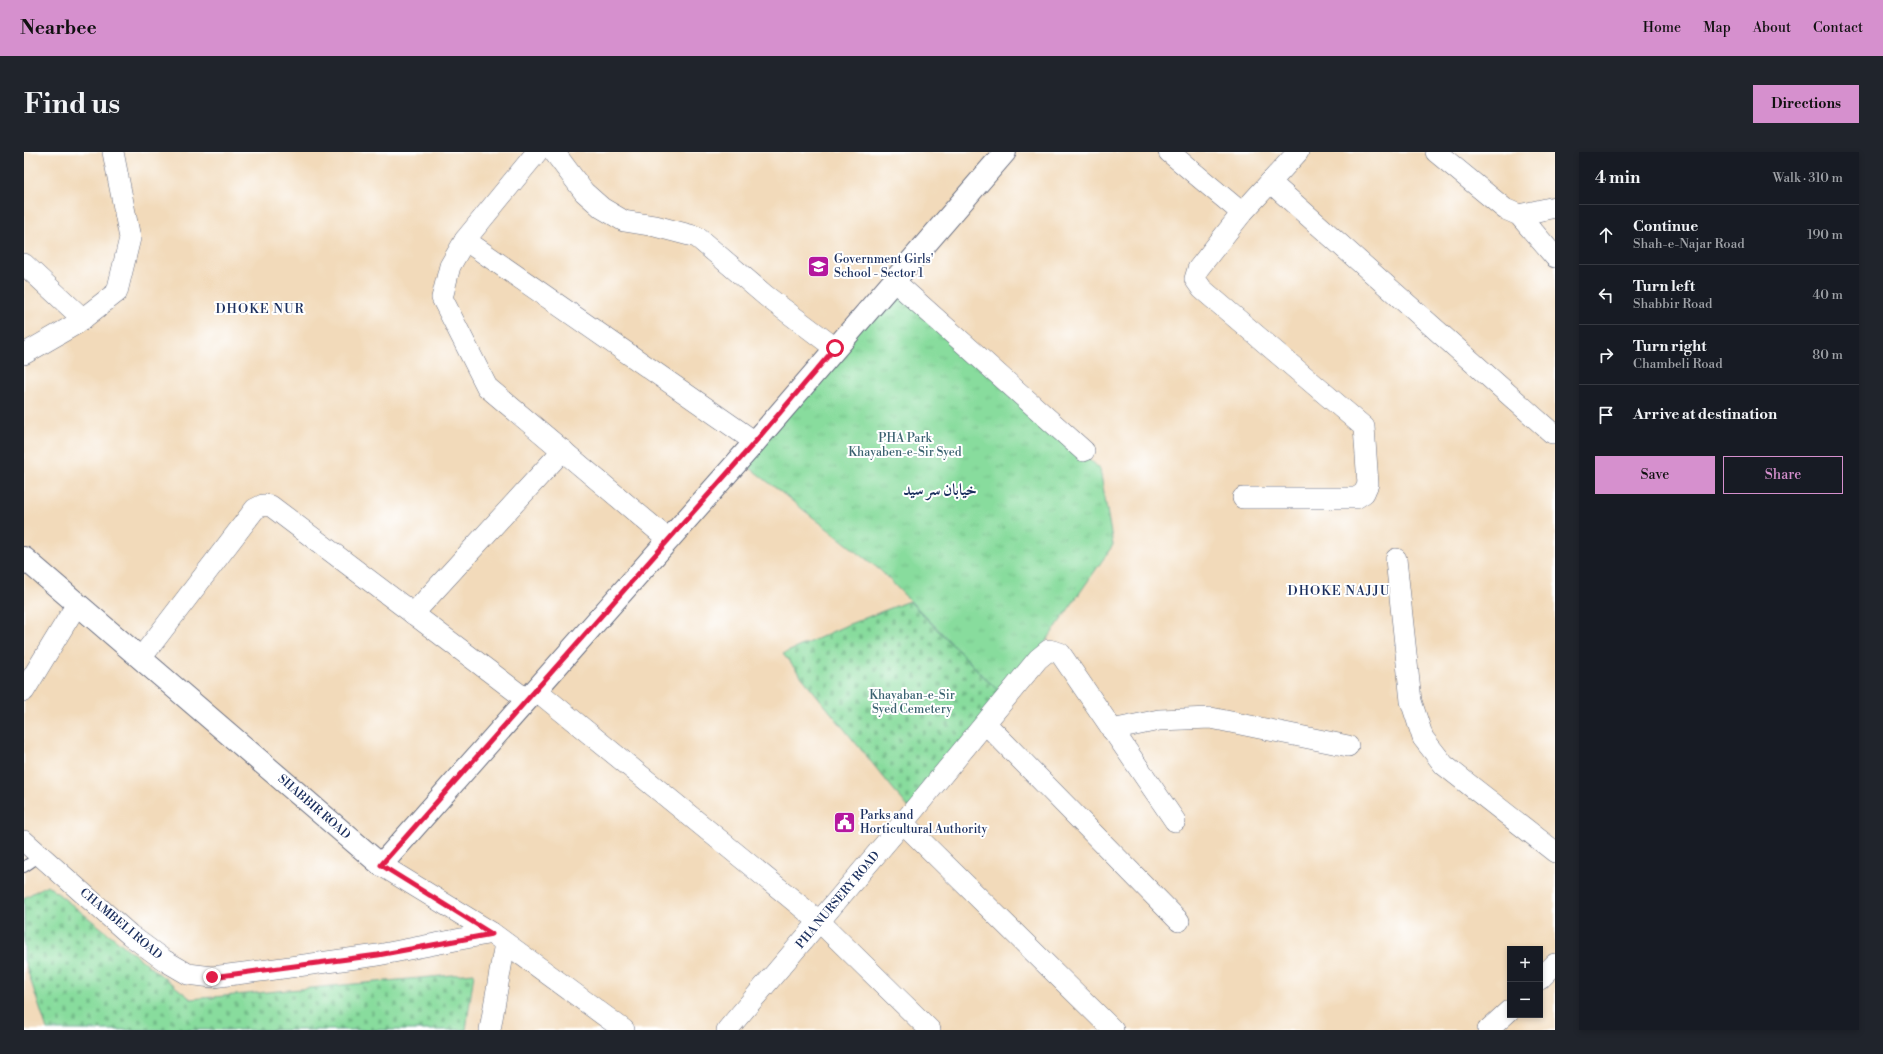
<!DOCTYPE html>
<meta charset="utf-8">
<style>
:root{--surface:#171b24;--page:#20242c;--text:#f1f3f6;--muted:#9ea1a6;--line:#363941;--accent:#d690ce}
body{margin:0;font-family:"Libre Bodoni",Amiri,serif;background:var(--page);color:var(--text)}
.controls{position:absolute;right:12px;bottom:12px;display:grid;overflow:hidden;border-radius:0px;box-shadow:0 2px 6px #0003}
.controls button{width:36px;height:36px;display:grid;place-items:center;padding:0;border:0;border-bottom:1px solid var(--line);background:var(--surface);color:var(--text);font:20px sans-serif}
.stop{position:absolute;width:12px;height:12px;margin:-9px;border:3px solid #e11d48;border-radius:50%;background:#fff}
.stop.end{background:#e11d48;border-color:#fff;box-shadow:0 1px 4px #0008}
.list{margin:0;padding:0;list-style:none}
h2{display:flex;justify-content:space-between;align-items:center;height:52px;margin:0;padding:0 16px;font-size:17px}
h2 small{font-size:13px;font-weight:400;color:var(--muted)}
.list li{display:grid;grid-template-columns:26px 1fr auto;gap:12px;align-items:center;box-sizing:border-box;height:60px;padding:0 16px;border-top:1px solid var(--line)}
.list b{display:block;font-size:15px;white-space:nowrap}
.list p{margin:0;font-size:13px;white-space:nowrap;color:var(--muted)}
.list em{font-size:13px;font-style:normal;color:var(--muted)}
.actions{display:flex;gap:8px;padding:12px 16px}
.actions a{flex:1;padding:9px 0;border:1px solid var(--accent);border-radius:0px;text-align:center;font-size:14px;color:var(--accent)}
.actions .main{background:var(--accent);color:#111}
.icon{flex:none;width:22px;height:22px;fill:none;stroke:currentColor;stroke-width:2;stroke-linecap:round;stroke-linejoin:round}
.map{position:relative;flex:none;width:1531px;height:878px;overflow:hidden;border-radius:0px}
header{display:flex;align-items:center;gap:24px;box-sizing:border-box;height:56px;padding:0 20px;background:var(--accent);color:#111}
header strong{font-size:19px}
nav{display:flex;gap:22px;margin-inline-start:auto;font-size:14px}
.intro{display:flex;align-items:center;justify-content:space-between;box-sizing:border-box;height:96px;padding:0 24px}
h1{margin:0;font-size:28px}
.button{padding:10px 18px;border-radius:0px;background:var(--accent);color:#111;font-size:14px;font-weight:700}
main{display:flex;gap:24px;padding:0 24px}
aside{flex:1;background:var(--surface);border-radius:0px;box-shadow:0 2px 6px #0003}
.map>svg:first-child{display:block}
.grass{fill:url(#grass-tufts);stroke:#52867e}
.cemetery{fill:url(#cemetery-stones);stroke:#52867e}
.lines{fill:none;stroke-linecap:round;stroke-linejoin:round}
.lane-casing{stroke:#666b7e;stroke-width:12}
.street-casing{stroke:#666b7e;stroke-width:22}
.secondary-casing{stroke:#666b7e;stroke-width:24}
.lane{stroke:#fff;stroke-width:10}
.street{stroke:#fff;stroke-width:21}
.secondary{stroke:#fff;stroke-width:22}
.route{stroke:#e11d48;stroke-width:5}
.labels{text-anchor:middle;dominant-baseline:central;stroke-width:4;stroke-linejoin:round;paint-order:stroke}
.poi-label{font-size:12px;fill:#1b2f5e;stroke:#fff;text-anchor:start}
.park-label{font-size:12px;fill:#3c6371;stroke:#fff}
.street-label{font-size:12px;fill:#1b2f5e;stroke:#fff}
.neighbourhood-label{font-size:13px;letter-spacing:1px;fill:#1b2f5e;stroke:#fff}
.district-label{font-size:16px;font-weight:bold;fill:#1b2f5e;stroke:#fff}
</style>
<header>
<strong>Nearbee</strong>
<nav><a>Home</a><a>Map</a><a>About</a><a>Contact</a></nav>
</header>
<div class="intro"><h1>Find us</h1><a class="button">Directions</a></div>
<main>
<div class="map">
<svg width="1531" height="878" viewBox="0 0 1531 878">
<defs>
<pattern id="grass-tufts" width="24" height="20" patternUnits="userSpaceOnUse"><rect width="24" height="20" fill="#88dc9d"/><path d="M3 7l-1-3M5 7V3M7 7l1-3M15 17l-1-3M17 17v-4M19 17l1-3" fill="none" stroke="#75bd8a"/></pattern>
<pattern id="cemetery-stones" width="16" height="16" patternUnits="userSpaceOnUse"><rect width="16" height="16" fill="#88dc9d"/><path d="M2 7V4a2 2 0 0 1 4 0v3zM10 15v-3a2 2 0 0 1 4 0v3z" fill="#75bd8a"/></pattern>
</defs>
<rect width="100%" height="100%" fill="#fff"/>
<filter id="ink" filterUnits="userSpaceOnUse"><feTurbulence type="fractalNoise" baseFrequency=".025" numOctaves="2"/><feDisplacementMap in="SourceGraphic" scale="8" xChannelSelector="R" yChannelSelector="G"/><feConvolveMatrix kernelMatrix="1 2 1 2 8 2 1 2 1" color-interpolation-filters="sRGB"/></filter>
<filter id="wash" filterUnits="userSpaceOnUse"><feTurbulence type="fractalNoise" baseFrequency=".012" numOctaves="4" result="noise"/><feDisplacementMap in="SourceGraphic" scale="16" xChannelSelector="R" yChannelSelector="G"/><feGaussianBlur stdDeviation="0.9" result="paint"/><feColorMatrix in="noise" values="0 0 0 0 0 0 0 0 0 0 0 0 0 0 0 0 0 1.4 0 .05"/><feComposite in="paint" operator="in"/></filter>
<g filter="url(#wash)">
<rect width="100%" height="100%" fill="#f2daba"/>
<!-- grass -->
<polygon class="grass" points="870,129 1076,317 1089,393 982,547 856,418 716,308"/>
<!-- cemetery -->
<g class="cemetery">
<polygon points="885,449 982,547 888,660 759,502 823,473"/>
<polygon points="23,733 167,847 450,821 442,878 23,878 0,808 0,746"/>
</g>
</g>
<g filter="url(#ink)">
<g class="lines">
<defs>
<polyline id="lane" points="0,715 16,704"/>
<g id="street">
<polyline points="513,0 441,88 426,114 418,146 463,235 645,388"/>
<polyline points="530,0 560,40 578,56 600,69 631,74 673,85 742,144 811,196"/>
<polyline points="1145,0 1218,61"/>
<polyline points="1412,0 1481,57 1495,63 1531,105"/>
<polyline points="1246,30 1528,281 1531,281"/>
<polyline points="1495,63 1531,55"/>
<polyline points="441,88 731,290"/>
<polyline points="0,112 59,167"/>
<polyline points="870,129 1060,299"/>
<polyline points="0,202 52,172 93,140 106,86 89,0"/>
<polyline points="1219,346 1332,346 1340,341 1344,332 1340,275 1178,137 1171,127 1174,117 1218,61 1274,0"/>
<polyline points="1372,407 1387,549 1399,586 1420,613 1531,700"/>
<polyline points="389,462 539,298"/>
<polyline points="117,506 231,357 239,353 247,354 503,548"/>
<polyline points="512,538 796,770 906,878"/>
<polyline points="0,539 53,452"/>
<polyline points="962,572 1155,769"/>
<polyline points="1088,578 1135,568 1187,566 1324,594"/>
<polyline points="879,671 1089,878"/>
<polyline points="0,689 106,783 140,808 164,822 188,825 244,818 354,803 468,781"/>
<polyline points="357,713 468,781 600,878"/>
<polyline points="1516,827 1531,812"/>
<polyline points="466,878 481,791"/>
<polyline points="703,878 888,660 1014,507 1025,498 1036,501 1151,669"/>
<polyline points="1464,878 1486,858"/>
</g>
<polyline id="secondary" points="0,406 357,713 731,290 981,0"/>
</defs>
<!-- lane casing -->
<use href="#lane" class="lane-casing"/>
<!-- street casing -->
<use href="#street" class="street-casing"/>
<!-- secondary casing -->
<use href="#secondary" class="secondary-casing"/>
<!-- lane -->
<use href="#lane" class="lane"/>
<!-- street -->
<use href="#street" class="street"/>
<!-- secondary -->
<use href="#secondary" class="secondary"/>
</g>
</g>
<g class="lines" filter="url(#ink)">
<!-- route -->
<polyline class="route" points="188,825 354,803 468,782 357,713 731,290 811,196"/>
</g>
<!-- icons -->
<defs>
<symbol id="school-square" viewBox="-11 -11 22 22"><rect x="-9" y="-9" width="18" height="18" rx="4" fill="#b5179e" stroke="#fff"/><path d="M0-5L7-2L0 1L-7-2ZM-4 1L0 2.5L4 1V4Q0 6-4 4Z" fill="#fff"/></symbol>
<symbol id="civic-square" viewBox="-11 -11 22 22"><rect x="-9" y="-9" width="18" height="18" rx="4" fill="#b5179e" stroke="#fff"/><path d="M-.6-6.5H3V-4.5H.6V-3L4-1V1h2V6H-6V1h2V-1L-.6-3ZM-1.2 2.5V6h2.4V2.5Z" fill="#fff"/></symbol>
</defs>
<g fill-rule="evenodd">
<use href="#school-square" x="782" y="102" width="25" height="25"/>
<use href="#civic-square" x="808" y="658" width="25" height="25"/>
</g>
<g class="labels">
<!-- poi labels -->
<g class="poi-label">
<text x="810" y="107">Government Girls'<tspan x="810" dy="14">School - Sector 1</tspan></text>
<text x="836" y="663">Parks and<tspan x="836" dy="14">Horticultural Authority</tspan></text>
</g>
<!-- park labels -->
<g class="park-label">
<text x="881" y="286">PHA Park<tspan x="881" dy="14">Khayaben-e-Sir Syed</tspan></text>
<text x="888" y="543">Khayaban-e-Sir<tspan x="888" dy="14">Syed Cemetery</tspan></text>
</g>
<!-- street labels -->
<g class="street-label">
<text transform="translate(290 655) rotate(41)">SHABBIR ROAD</text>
<text transform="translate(814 748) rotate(-50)">PHA NURSERY ROAD</text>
<text transform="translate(97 772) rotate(40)">CHAMBELI ROAD</text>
</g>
<!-- neighbourhood labels -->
<g class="neighbourhood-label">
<text x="236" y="157">DHOKE NUR</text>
<text x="1315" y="439">DHOKE NAJJU</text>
</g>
<!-- district labels -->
<g class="district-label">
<text x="916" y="338">خیابان سر سید</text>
</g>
</g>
</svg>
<div class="controls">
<button>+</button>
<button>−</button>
</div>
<div class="stop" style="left:811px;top:196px"></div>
<div class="stop end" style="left:188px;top:825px"></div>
</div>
<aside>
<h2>4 min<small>Walk · 310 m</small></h2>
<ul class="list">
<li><svg class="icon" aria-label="ahead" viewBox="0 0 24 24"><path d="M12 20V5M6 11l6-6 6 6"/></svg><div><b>Continue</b><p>Shah-e-Najar Road</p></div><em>190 m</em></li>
<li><svg class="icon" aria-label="left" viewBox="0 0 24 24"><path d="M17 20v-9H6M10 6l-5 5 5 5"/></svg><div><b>Turn left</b><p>Shabbir Road</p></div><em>40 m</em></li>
<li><svg class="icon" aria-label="right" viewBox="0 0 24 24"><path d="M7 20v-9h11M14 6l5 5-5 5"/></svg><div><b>Turn right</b><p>Chambeli Road</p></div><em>80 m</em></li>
<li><svg class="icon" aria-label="arrive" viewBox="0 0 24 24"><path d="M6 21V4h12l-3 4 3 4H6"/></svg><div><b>Arrive at destination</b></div></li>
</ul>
<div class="actions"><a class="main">Save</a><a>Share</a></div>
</aside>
</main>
